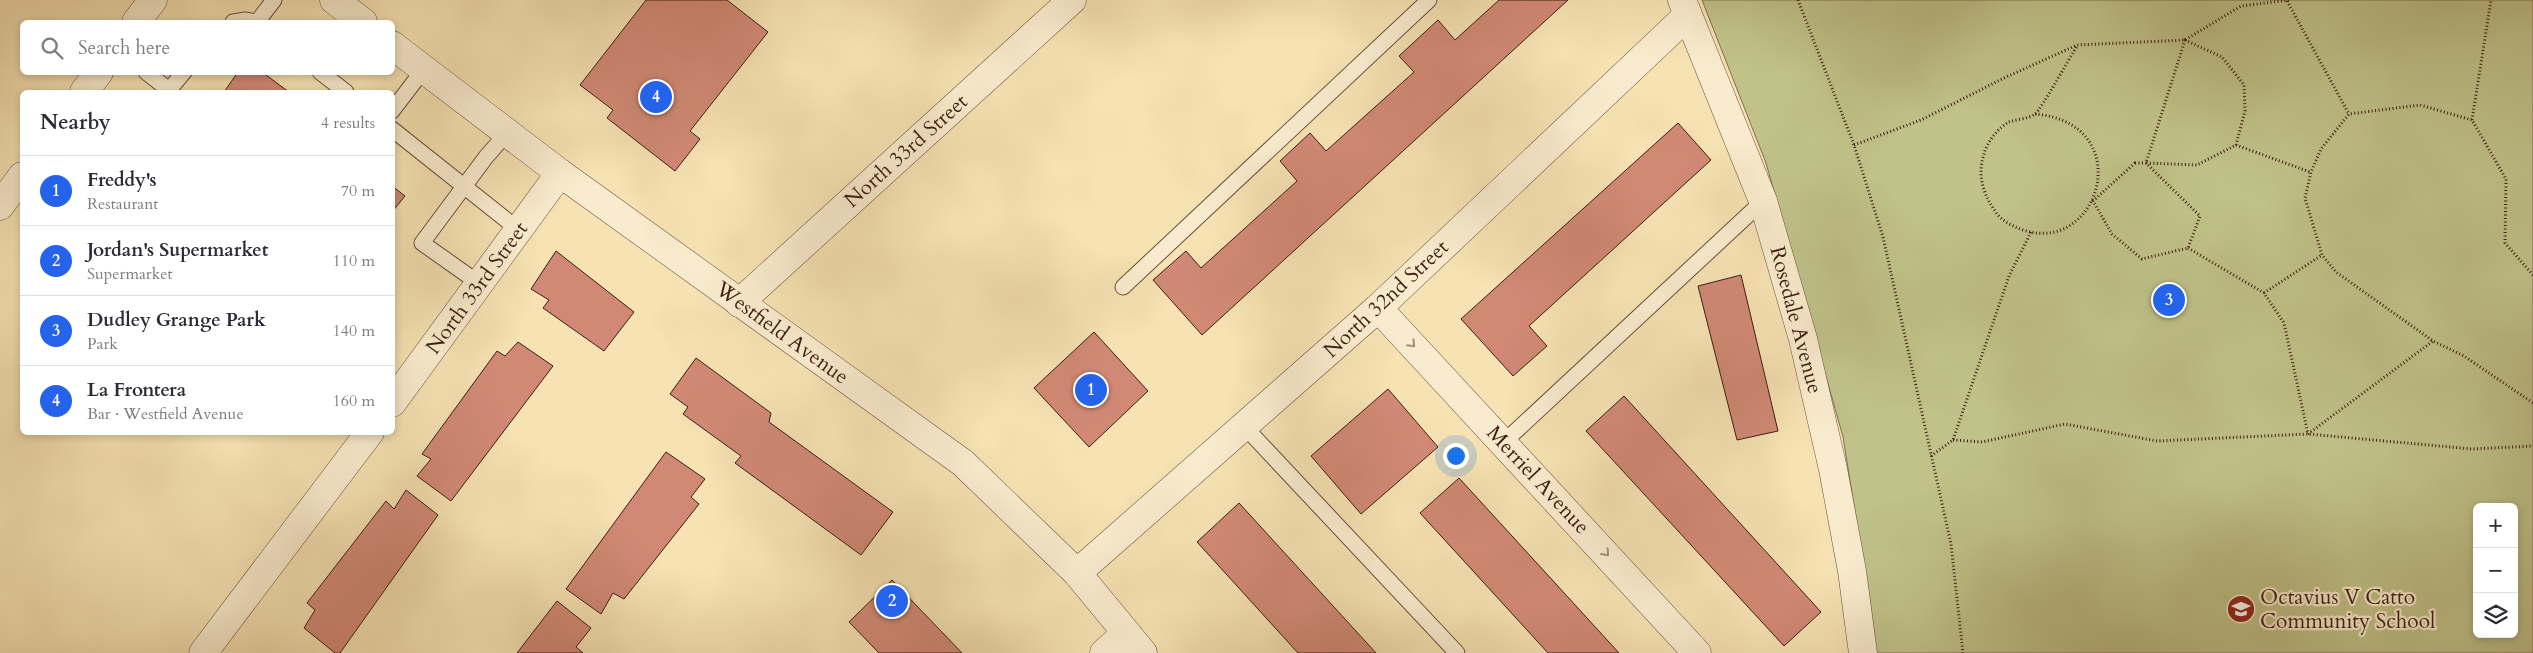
<!DOCTYPE html>
<meta charset="utf-8">
<style>
:root{--surface:#fff;--page:#f7f7f7;--text:#2b2b33;--muted:#7c7c81;--line:#e1e1e2;--accent:#2563eb}
body{margin:0;font-family:Cardo,serif;background:var(--page);color:var(--text)}
.controls{position:absolute;right:15px;bottom:15px;display:grid;overflow:hidden;border-radius:8px;box-shadow:0 2px 8px #0003}
.controls button{width:45px;height:45px;display:grid;place-items:center;padding:0;border:0;border-bottom:1px solid var(--line);background:var(--surface);color:var(--text);font:25px sans-serif}
.you{position:absolute;left:1455px;top:455px;width:18px;height:18px;margin:-12px;border:4px solid #fff;border-radius:50%;background:#1a73e8;box-shadow:0 0 0 8px #1a73e833}
.badge{display:grid;place-items:center;width:32px;height:32px;border-radius:50%;background:var(--accent);color:#fff;font-size:16px;font-weight:700}
.pin{position:absolute;translate:-50% -50%;border:2px solid #fff;box-shadow:0 1px 5px #0006}
.list{margin:0;padding:0;list-style:none}
h2{display:flex;justify-content:space-between;align-items:center;height:65px;margin:0;padding:0 20px;font-size:21px}
h2 small{font-size:16px;font-weight:400;color:var(--muted)}
.list li{display:grid;grid-template-columns:32px 1fr auto;gap:15px;align-items:center;box-sizing:border-box;height:70px;padding:0 20px;border-top:1px solid var(--line)}
.list b{display:block;font-size:19px;white-space:nowrap}
.list p{margin:0;font-size:16px;white-space:nowrap;color:var(--muted)}
.list em{font-size:16px;font-style:normal;color:var(--muted)}
.icon{flex:none;width:28px;height:28px;fill:none;stroke:currentColor;stroke-width:2;stroke-linecap:round;stroke-linejoin:round}
.map{position:relative;flex:none;width:2533px;height:653px;overflow:hidden}
.search{position:absolute;background:var(--surface);box-shadow:0 2px 8px #0003;left:20px;top:20px;width:375px;height:55px;display:flex;align-items:center;gap:12px;box-sizing:border-box;padding:0 18px;border-radius:8px;color:var(--muted);font-size:19px}
.panel{position:absolute;background:var(--surface);box-shadow:0 2px 8px #0003;left:20px;top:90px;width:375px;height:345px;border-radius:8px}
.map>svg:first-child{display:block}
.green{fill:#c0c28a;stroke:#7e704e;fill-rule:evenodd}
.building{fill:#d18976;stroke:#3b1d11}
.lines{fill:none;stroke-linecap:round;stroke-linejoin:round}
.service-casing{stroke:#6a4e3a;stroke-width:17}
.minor-casing{stroke:#6a4e3a;stroke-width:29}
.tertiary-casing{stroke:#6a4e3a;stroke-width:29}
.path{stroke:#3b1d11;stroke-width:3;stroke-dasharray:1 2.5;stroke-linecap:butt}
.service{stroke:#f9ecce;stroke-width:15}
.minor{stroke:#f9ecce;stroke-width:28}
.tertiary{stroke:#f9ecce;stroke-width:28}
.oneway{stroke:#a48f79}
.labels{text-anchor:middle;dominant-baseline:central;stroke-width:4.5;stroke-linejoin:round;paint-order:stroke}
.street-label{font-size:21px;fill:#3b1d11;stroke:#f9ecce}
.poi-label{font-size:21px;fill:#3b1d11;stroke:#f9ecce;text-anchor:start}
</style>
<div class="map">
<svg width="2533" height="653" viewBox="0 0 2533 653">
<rect width="100%" height="100%" fill="#f6e2b3"/>
<filter id="stains"><feTurbulence type="fractalNoise" baseFrequency=".004" numOctaves="4"/><feColorMatrix values="0 0 0 0 .2 0 0 0 0 .09 0 0 0 0 .02 0 0 0 .5 -.17"/></filter>
<radialGradient id="worn" r=".72"><stop offset=".6" stop-color="#630" stop-opacity="0"/><stop offset="1" stop-color="#630" stop-opacity=".3"/></radialGradient>
<!-- green -->
<path class="green" d="M 1702,0 L 2533,0 L 2533,653 L 1875,653 L 1874,630 L 1843,437 L 1766,163 ZM 2477,507 L 2514,507 L 2514,634 L 2477,634 Z"/>
<!-- building -->
<g class="building">
<polygon points="646,0 727,0 768,32 690,131 700,139 675,171 607,118 613,110 580,85"/>
<polygon points="1499,0 1568,0 1202,335 1153,280 1186,251 1201,268 1297,181 1280,161 1310,133 1326,151 1414,72 1399,56 1438,20 1455,40"/>
<polygon points="238,72 262,72 289,92 224,92"/>
<polygon points="1678,123 1711,160 1529,326 1547,346 1513,376 1461,319"/>
<polygon points="392,186 405,196 392,212"/>
<polygon points="556,251 634,312 604,351 543,308 549,300 531,289"/>
<polygon points="1741,275 1778,431 1737,440 1698,286"/>
<polygon points="1094,332 1148,391 1089,447 1034,388"/>
<polygon points="518,342 553,366 451,501 417,476 431,459 422,454 497,351 505,356"/>
<polygon points="696,358 771,413 769,422 893,512 861,555 735,463 741,456 683,414 688,407 670,394"/>
<polygon points="1388,389 1438,447 1361,514 1311,456"/>
<polygon points="1624,396 1821,612 1784,646 1586,431"/>
<polygon points="666,452 705,479 691,497 699,504 624,599 613,593 601,614 566,589"/>
<polygon points="1459,478 1619,653 1548,653 1420,513"/>
<polygon points="406,490 438,515 340,653 335,653 304,628 315,610 307,603 386,501 394,509"/>
<polygon points="1239,503 1376,653 1298,653 1197,542"/>
<polygon points="892,580 962,653 879,653 849,622"/>
<polygon points="557,601 591,628 576,647 583,653 517,653"/>
</g>
<g class="lines">
<defs>
<g id="service">
<polyline points="233,22 246,20 255,22"/>
<polyline points="257,22 274,0"/>
<polyline points="146,72 169,90 184,72"/>
<polyline points="320,72 346,92"/>
<polyline points="392,111 424,69"/>
<polyline points="392,129 519,230"/>
<polyline points="480,284 422,243 486,157 507,133"/>
<polyline points="1123,287 1429,0"/>
<polyline points="1244,426 1457,653"/>
<polyline points="1504,442 1763,201"/>
</g>
<g id="minor">
<polyline points="1682,0 1763,201 1803,339 1833,469 1852,571 1863,653"/>
<polyline points="136,22 153,0"/>
<polyline points="84,92 99,72"/>
<polyline points="0,206 22,176"/>
<polyline points="739,303 1072,0"/>
<polyline points="1378,308 1697,653"/>
<polyline points="392,403 560,173"/>
<polyline points="1077,573 1378,308 1688,15"/>
<polyline points="203,653 370,432"/>
<polyline points="1104,653 1125,634"/>
</g>
<g id="tertiary">
<polyline points="334,0 363,22"/>
<polyline points="392,45 560,173 963,463 1077,573 1143,653"/>
</g>
</defs>
<!-- service casing -->
<use href="#service" class="service-casing"/>
<!-- minor casing -->
<use href="#minor" class="minor-casing"/>
<!-- tertiary casing -->
<use href="#tertiary" class="tertiary-casing"/>
<!-- path -->
<g class="path">
<polyline points="1798,0 1854,145 1883,237 1951,544 1963,653"/>
<polyline points="2287,1 2349,114"/>
<polygon points="2185,40 2222,57 2244,85 2245,111 2236,145 2197,165 2146,163"/>
<path d="M 2035,114 C 2139,123 2100,256 2023,230 C 2012,226 2001,221 1995,211 C 1983,194 1977,175 1984,154 C 1987,142 1998,128 2009,122 C 2017,119 2028,119 2035,114 C 2042,108 2070,57 2077,46"/>
<polyline points="2472,120 2491,0"/>
<polyline points="1854,145 1921,120 2002,79 2077,45 2185,40 2241,6 2289,0"/>
<polyline points="2236,145 2310,172"/>
<polygon points="2135,163 2146,163 2200,216 2188,248 2142,259 2112,234 2093,201"/>
<polyline points="2188,248 2264,293 2284,323 2308,434 2433,341"/>
<polyline points="2533,275 2505,243 2506,179 2472,120 2420,105 2349,114 2321,149 2311,172 2305,198 2322,255 2336,272 2433,341 2464,356 2533,403"/>
<polyline points="2264,293 2322,255"/>
<polyline points="1953,440 1982,442 2065,424 2157,441 2308,434 2472,449 2533,446"/>
<polyline points="1931,456 1953,440 2009,276 2031,232"/>
</g>
<!-- service -->
<use href="#service" class="service"/>
<!-- minor -->
<use href="#minor" class="minor"/>
<!-- tertiary -->
<use href="#tertiary" class="tertiary"/>
</g>
<!-- one-way arrows -->
<defs><path id="oneway-chevron" d="M-2-3.5L2.5 0L-2 3.5" fill="none" stroke-width="1.6" stroke-linecap="round" stroke-linejoin="round" transform="scale(1.25)"/></defs>
<g class="oneway">
<use href="#oneway-chevron" transform="translate(1412 344) rotate(47)"/>
<use href="#oneway-chevron" transform="translate(1606 553) rotate(48)"/>
</g>
<!-- icons -->
<defs>
<symbol id="school-disc" viewBox="-11 -11 22 22"><circle r="9.5" fill="#8f2418" stroke="#f9ecce"/><path d="M0-5L7-2L0 1L-7-2ZM-4 1L0 2.5L4 1V4Q0 6-4 4Z" fill="#fff"/></symbol>
</defs>
<g fill-rule="evenodd">
<use href="#school-disc" x="2225" y="593" width="32" height="32"/>
</g>
<g class="labels">
<!-- street labels -->
<g class="street-label">
<text transform="translate(906 151) rotate(-42)">North 33rd Street</text>
<text transform="translate(477 288) rotate(-54)">North 33rd Street</text>
<text transform="translate(1386 299) rotate(-43)">North 32nd Street</text>
<text transform="translate(1796 320) rotate(75)">Rosedale Avenue</text>
<text transform="translate(782 333) rotate(36)">Westfield Avenue</text>
<text transform="translate(1538 480) rotate(47)">Merriel Avenue</text>
</g>
<!-- poi labels -->
<g class="poi-label">
<text x="2260" y="597">Octavius V Catto<tspan x="2260" dy="24">Community School</tspan></text>
</g>
</g>
<rect width="100%" height="100%" filter="url(#stains)"/>
<rect width="100%" height="100%" fill="url(#worn)"/>
</svg>
<div class="controls">
<button>+</button>
<button>−</button>
<button><svg class="icon" aria-label="layers" viewBox="0 0 24 24"><path d="M12 4l9 5-9 5-9-5zM3 14l9 5 9-5"/></svg></button>
</div>
<div class="you"></div>
<div class="pin badge" style="left:1091px;top:390px">1</div>
<div class="pin badge" style="left:892px;top:601px">2</div>
<div class="pin badge" style="left:2169px;top:300px">3</div>
<div class="pin badge" style="left:656px;top:97px">4</div>
<div class="search"><svg class="icon" aria-label="search" viewBox="0 0 24 24"><circle cx="10" cy="10" r="6"/><path d="M15 15l6 6"/></svg>Search here</div>
<section class="panel">
<h2>Nearby<small>4 results</small></h2>
<ul class="list">
<li><span class="badge">1</span><div><b>Freddy's</b><p>Restaurant</p></div><em>70 m</em></li>
<li><span class="badge">2</span><div><b>Jordan's Supermarket</b><p>Supermarket</p></div><em>110 m</em></li>
<li><span class="badge">3</span><div><b>Dudley Grange Park</b><p>Park</p></div><em>140 m</em></li>
<li><span class="badge">4</span><div><b>La Frontera</b><p>Bar · Westfield Avenue</p></div><em>160 m</em></li>
</ul>
</section>
</div>
